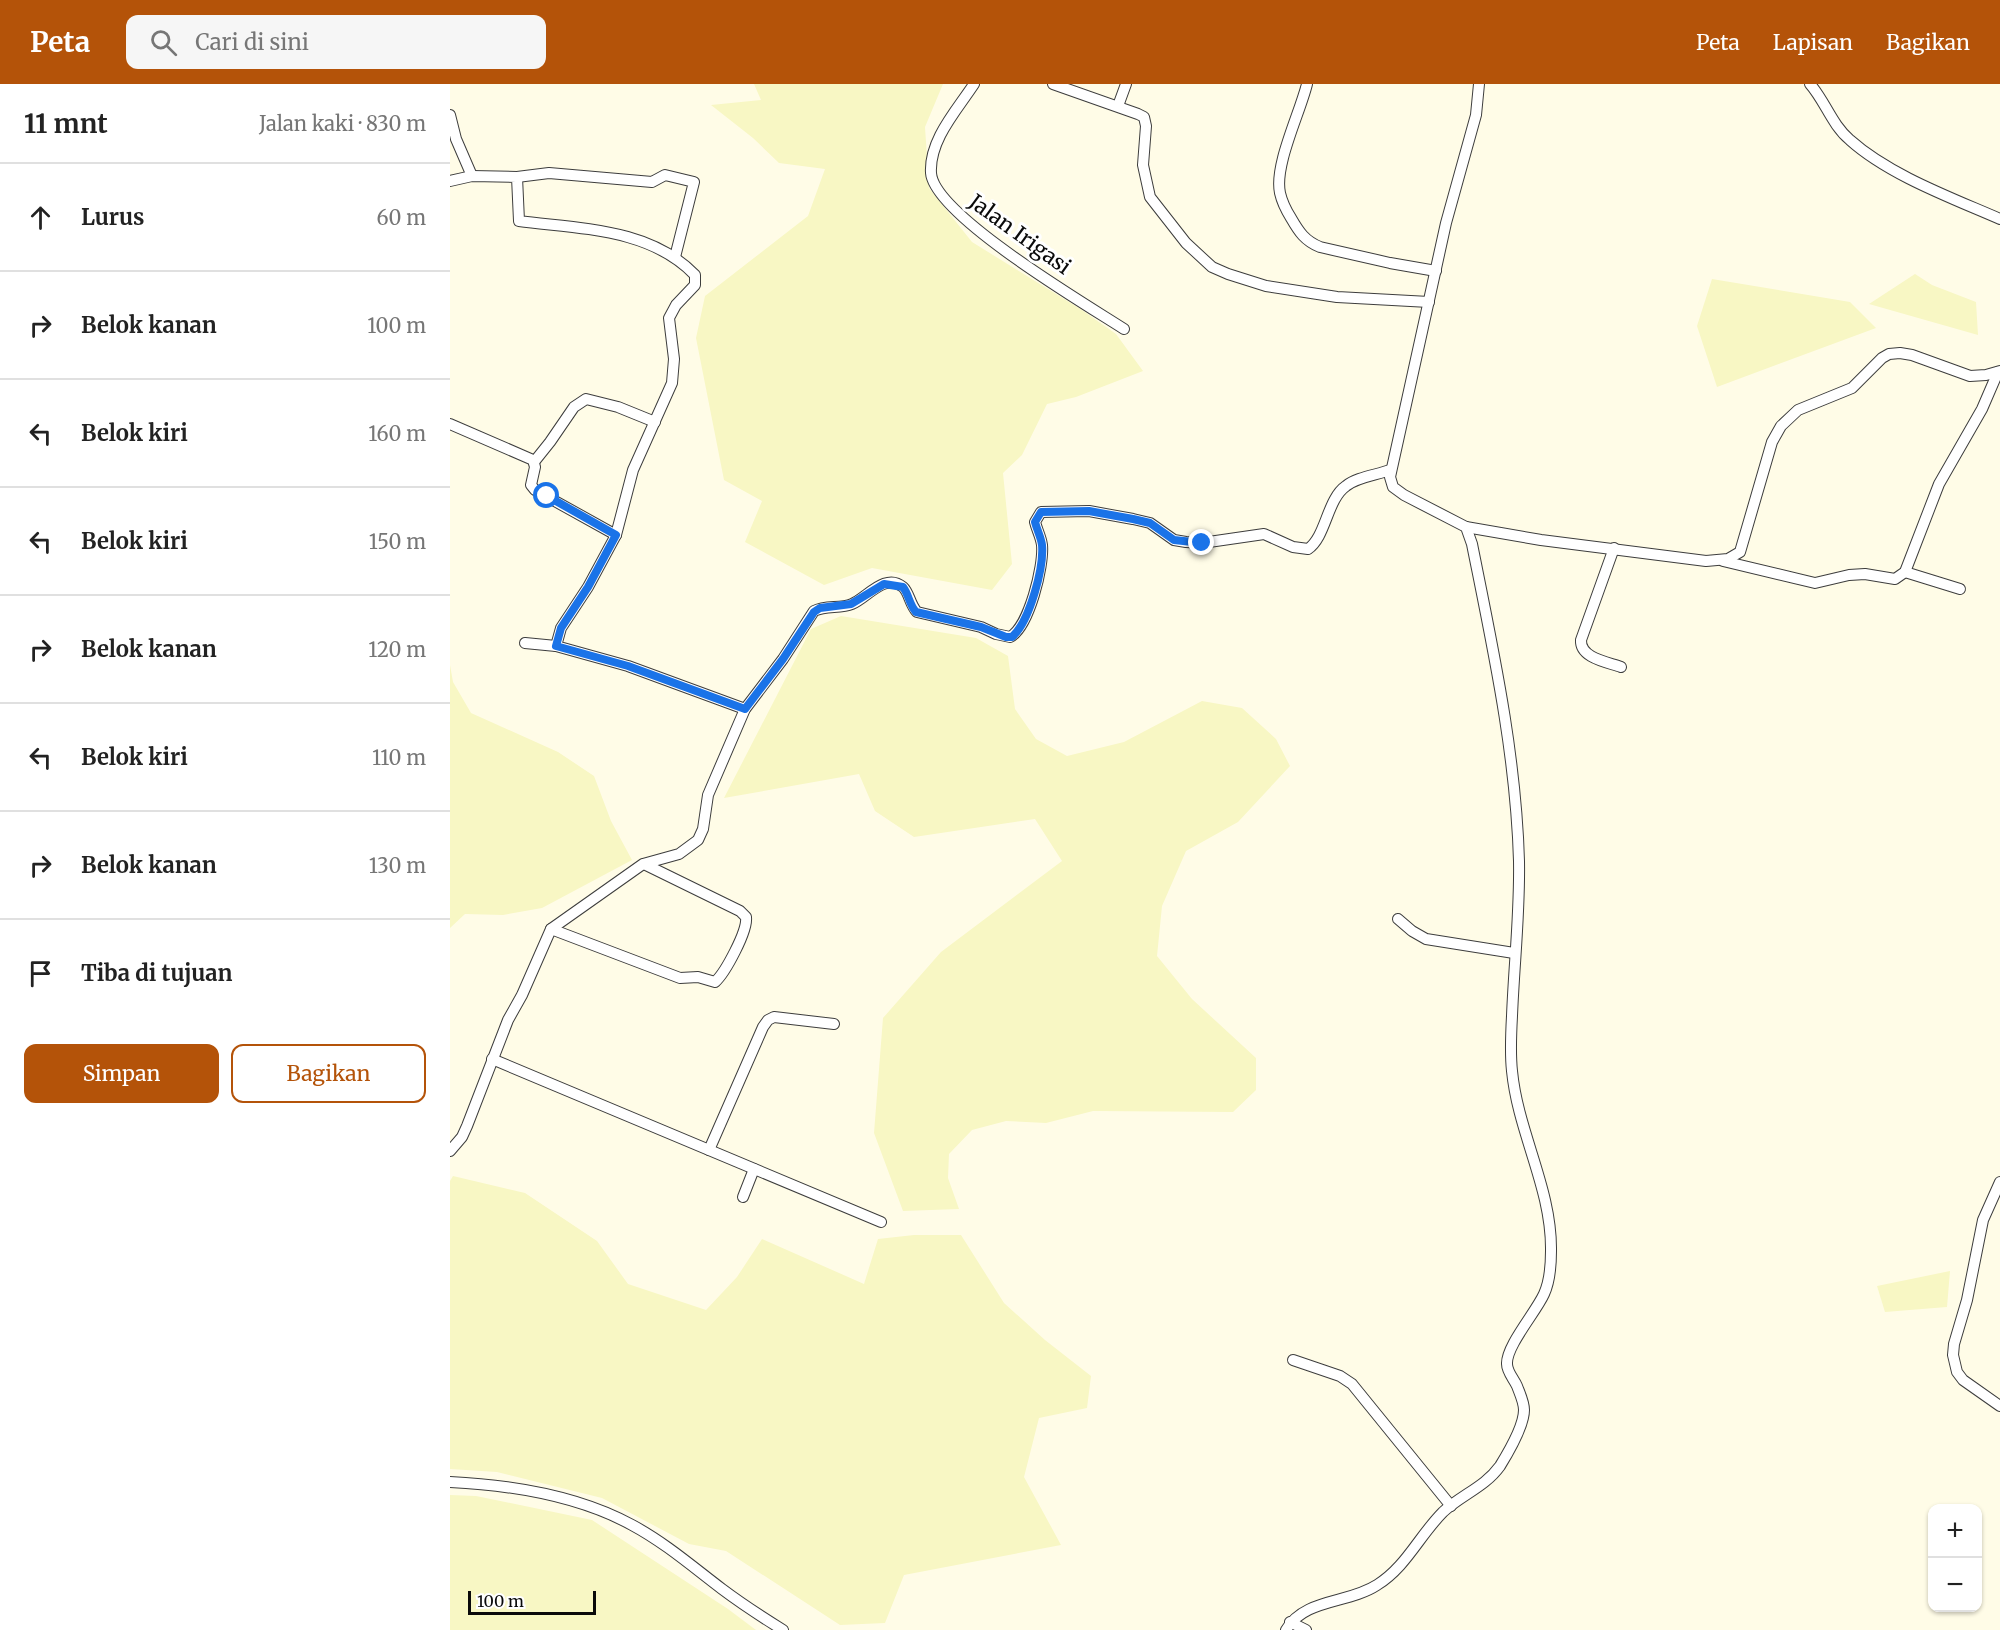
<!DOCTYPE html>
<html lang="id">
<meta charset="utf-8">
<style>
:root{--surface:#fff;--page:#f6f6f6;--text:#222;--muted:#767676;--line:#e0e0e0;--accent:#b45309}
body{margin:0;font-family:Merriweather,serif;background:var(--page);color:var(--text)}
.controls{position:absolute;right:18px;bottom:18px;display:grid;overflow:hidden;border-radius:12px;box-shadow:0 2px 4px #0004}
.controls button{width:54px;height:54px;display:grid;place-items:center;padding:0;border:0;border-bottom:2px solid var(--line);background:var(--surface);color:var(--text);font:30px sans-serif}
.scale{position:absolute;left:18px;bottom:15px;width:128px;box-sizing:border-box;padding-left:6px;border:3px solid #0a0a0a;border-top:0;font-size:16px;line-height:21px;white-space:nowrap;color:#0a0a0a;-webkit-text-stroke:4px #fff;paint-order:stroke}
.stop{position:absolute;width:18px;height:18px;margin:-14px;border:4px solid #1a73e8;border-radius:50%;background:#fff}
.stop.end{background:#1a73e8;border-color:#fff;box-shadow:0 2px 6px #0008}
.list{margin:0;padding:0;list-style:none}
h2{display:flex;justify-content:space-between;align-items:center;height:78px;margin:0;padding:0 24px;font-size:26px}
h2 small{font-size:20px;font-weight:400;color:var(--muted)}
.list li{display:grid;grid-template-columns:39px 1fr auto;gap:18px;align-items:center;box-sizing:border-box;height:108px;padding:0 24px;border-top:2px solid var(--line)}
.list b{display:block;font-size:22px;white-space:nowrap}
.list em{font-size:20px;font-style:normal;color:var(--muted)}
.actions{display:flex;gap:12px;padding:18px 24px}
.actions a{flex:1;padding:14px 0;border:2px solid var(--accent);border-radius:12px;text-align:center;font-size:21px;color:var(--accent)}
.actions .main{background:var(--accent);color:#fff}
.icon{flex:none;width:33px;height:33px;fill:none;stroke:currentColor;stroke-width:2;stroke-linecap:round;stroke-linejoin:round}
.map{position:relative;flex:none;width:1550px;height:1546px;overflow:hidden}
header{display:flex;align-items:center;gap:36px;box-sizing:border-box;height:84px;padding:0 30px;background:var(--accent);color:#fff}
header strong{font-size:28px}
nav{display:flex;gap:33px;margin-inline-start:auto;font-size:21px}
.search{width:420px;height:54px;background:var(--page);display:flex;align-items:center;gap:15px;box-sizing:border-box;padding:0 21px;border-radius:12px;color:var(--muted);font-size:22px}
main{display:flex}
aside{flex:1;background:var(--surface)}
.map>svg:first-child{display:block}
.farmland{fill:#f8f7c4}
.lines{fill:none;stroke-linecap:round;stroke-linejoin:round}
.minor-casing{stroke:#3d3d3d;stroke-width:12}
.minor{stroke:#fff;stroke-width:10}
.route{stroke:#1a73e8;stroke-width:8}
.labels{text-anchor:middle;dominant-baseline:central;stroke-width:6;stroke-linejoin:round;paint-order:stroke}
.street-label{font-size:21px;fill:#0a0a0a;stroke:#fff}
</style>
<header>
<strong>Peta</strong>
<div class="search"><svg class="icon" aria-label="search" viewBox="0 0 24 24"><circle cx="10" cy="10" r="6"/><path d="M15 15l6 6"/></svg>Cari di sini</div>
<nav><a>Peta</a><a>Lapisan</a><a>Bagikan</a></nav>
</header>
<main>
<aside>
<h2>11 mnt<small>Jalan kaki · 830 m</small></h2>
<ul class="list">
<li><svg class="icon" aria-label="ahead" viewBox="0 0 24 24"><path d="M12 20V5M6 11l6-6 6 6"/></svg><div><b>Lurus</b></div><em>60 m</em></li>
<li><svg class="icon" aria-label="right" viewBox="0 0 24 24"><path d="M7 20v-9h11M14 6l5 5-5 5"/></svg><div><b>Belok kanan</b></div><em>100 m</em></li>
<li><svg class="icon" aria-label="left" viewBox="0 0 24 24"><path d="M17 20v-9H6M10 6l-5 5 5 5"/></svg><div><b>Belok kiri</b></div><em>160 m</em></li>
<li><svg class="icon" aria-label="left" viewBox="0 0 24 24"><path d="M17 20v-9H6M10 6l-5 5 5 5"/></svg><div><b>Belok kiri</b></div><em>150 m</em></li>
<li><svg class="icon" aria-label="right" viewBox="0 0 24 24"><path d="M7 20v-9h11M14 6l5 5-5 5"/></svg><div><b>Belok kanan</b></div><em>120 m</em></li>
<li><svg class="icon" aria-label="left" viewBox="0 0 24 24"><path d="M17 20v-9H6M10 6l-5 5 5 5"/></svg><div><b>Belok kiri</b></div><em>110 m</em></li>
<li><svg class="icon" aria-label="right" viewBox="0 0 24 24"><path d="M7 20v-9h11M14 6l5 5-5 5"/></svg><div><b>Belok kanan</b></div><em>130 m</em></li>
<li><svg class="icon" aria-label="arrive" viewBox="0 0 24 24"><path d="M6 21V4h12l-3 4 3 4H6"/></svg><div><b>Tiba di tujuan</b></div></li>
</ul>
<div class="actions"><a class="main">Simpan</a><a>Bagikan</a></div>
</aside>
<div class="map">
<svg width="1550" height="1546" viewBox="0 0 1550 1546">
<rect width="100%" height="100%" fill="#fffce7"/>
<!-- farmland -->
<g class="farmland">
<polygon points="304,0 493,0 475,43 479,104 522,158 632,226 666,250 693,287 626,313 597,320 572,371 553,389 562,480 542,506 422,484 374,501 295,458 312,417 274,396 246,254 255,212 358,132 375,85 329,79 303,54 261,21 311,16"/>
<polygon points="1465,190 1482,201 1526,218 1528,251 1419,220"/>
<polygon points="1262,195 1400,218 1426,244 1267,303 1247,242"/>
<polygon points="391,532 526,554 558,572 565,625 586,655 617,672 674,658 752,617 792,624 826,655 840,682 788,738 736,767 712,822 707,872 742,915 806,974 806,1006 783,1028 643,1027 596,1039 556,1037 522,1046 499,1070 498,1094 509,1125 453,1127 424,1049 433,934 491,868 612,777 585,735 464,753 425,727 409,690 274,714 361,545"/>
<polygon points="0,581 3,598 21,629 108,668 144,692 161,737 182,776 92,824 53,831 15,830 0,844"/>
<polygon points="3,1092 75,1109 147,1157 178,1200 256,1226 287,1193 312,1155 414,1200 428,1155 464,1151 511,1151 554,1219 595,1256 641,1292 637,1324 589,1334 574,1393 611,1461 454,1491 435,1539 390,1541 276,1467 239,1460 152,1414 47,1388 0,1385 0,1097"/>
<polygon points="1500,1187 1497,1223 1435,1228 1427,1202"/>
<polygon points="0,1411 26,1412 142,1436 278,1525 306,1546 0,1546"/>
</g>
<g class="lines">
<defs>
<g id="minor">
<path d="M 524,0 C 507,26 479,56 481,89 C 484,131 637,221 674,245"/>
<polyline points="603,0 688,30 694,33 696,42 693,81 700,113 736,159 762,183 778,190 816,202 887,213 979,218"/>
<path d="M 857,0 C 850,29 824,81 830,109 C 832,118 836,126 841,134 C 849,148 855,157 870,163 L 940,179 L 986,187"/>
<path d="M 1360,0 C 1375,17 1382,41 1400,56 C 1439,91 1502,114 1550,135"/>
<polyline points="668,22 676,0"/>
<polyline points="0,31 6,55 22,92"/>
<polyline points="67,93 99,89 202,98 215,91 244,98 225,173"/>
<path d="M 0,97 L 22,92 L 67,93 L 69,137 C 130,145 200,144 245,191 L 245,201 L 226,221 L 219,234 L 224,275 L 222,299 L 183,386 L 166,451 L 138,503 L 111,544 L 106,562 L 178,582 L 295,625"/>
<polyline points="0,340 83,376 85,383 81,401 85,406 166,451"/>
<polyline points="84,378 100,358 124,323 136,315 168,323 205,338"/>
<polyline points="1016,443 1091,456 1256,477 1278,475 1290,468 1322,358 1331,342 1348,326 1402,304 1432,274 1439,270 1450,269 1462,271 1520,292 1536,291 1550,287"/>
<path d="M 1164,464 L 1131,556 C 1130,574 1157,578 1171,583"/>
<polyline points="1273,477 1365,499 1399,491 1415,490 1445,495 1455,488 1489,400 1532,325 1548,288"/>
<polyline points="1455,488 1510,505"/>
<polyline points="75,559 106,562"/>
<polyline points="948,835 962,847 976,855 1064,869"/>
<path d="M 101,845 L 230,894 L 248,893 L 265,898 C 275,889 298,847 296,833 L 290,827 L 194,780"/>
<polyline points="42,975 431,1138"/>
<polyline points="259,1066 313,943 318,936 324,933 384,940"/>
<path d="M 0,1067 L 12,1053 L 17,1042 L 58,936 L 72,911 L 101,845 L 193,780 L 229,770 L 248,756 L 253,745 L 258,711 L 295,625 L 333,575 L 364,527 C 376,521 390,525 402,520 C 417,514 435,488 453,503 C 459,508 460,521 467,528 L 531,543 L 546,550 L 560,553 C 579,543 594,482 592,461 C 591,453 587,446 585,438 L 591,428 L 639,427 L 683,435 L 700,439 L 724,456 L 736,458 L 752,459 L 814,450 L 843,463 L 858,465 C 876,453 877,415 896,402 C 907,393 927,391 940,386"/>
<polyline points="1550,1098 1533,1136 1517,1216 1504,1260 1503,1271 1507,1288 1513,1296 1550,1322"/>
<polyline points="293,1113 304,1085"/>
<polyline points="843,1276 890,1292 902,1300 1001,1422"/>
<path d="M 0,1398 C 62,1401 127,1411 182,1441 C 214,1458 243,1483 272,1505 C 292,1520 312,1533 333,1546"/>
<polyline points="840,1538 856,1546"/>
<path d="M 836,1546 C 855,1514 898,1520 927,1501 C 956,1483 969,1452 993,1428 C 1011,1411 1035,1403 1050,1382 C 1058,1369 1074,1341 1074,1326 C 1074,1318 1070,1310 1067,1302 C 1064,1295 1057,1288 1057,1280 C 1056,1262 1086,1228 1094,1210 C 1100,1197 1101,1181 1101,1167 C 1102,1105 1068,1049 1062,987 C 1060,969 1061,950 1062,932 C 1064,880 1070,829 1069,777 C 1066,670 1043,565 1022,460 L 1016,443 L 954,411 L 943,403 L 940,393 L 996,139 L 1026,31 L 1029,0"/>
</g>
</defs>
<!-- minor casing -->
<use href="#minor" class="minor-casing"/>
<!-- minor -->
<use href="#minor" class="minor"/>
</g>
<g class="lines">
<!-- route -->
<path class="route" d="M 97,412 L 166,451 L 138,503 L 111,544 L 106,562 L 178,582 L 295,625 L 333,575 L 364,528 L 370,524 L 401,520 L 434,500 L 453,503 C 459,511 459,520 466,528 L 531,543 L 556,553 L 562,553 C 580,537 594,483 592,461 C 591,453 587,446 585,438 L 591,428 L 639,427 L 683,435 L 700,439 L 724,456 L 752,459"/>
</g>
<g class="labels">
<!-- street labels -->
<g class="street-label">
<text transform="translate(570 150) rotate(36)">Jalan Irigasi</text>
</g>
</g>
</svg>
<div class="controls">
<button>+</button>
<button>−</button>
</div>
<div class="scale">100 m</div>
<div class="stop" style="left:97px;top:412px"></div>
<div class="stop end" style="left:752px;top:459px"></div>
</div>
</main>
